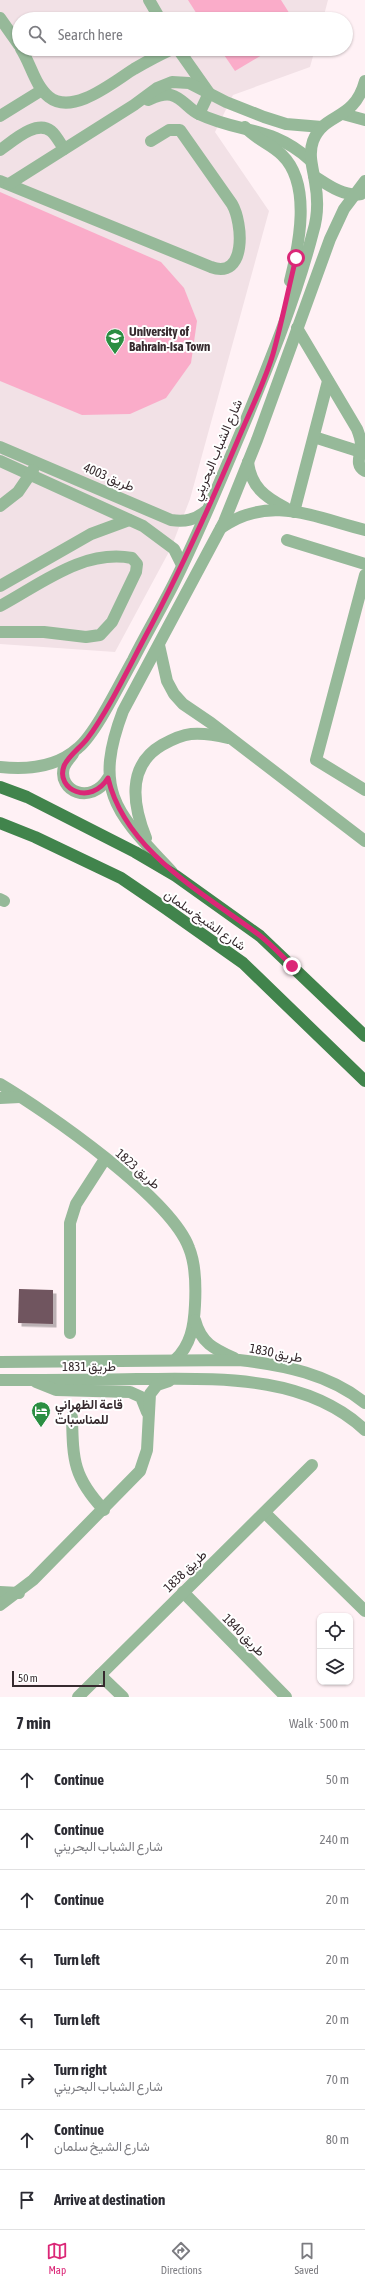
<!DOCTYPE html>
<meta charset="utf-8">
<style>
:root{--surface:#fff;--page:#f7f7f7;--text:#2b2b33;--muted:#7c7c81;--line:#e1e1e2;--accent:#db2777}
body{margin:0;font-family:"Asap Condensed",Vazirmatn,sans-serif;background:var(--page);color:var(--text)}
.controls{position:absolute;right:12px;bottom:12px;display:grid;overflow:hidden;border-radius:8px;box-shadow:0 1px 3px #0004}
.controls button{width:36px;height:36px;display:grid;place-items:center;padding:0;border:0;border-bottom:1px solid var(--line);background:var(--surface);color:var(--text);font:20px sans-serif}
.scale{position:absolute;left:12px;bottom:10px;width:93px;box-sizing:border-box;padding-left:4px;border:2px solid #362a2e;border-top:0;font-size:11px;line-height:14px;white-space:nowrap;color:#362a2e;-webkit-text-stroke:3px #fff;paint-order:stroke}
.stop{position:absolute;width:12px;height:12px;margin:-9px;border:3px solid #db2777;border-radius:50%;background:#fff}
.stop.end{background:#db2777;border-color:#fff;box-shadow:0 1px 4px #0008}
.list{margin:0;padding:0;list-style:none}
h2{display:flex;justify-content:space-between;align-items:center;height:52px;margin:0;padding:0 16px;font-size:17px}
h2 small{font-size:13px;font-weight:400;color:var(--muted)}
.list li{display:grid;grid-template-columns:26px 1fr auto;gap:12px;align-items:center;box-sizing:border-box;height:60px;padding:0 16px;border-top:1px solid var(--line)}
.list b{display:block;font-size:15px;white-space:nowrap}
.list p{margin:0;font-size:13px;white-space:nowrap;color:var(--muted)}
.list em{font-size:13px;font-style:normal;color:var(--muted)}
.icon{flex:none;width:22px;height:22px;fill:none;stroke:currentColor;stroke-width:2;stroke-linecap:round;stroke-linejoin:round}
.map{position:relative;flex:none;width:365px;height:1697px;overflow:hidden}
.search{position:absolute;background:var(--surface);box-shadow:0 1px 3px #0004;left:12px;right:12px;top:12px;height:44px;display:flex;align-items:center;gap:10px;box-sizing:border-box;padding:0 14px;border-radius:22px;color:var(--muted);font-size:15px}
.sheet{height:532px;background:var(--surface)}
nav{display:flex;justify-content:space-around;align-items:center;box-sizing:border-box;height:56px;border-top:1px solid var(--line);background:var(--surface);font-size:11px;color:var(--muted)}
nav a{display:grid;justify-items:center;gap:2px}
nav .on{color:var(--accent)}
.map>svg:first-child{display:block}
.built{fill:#f2e1e6}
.green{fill:#faacc9}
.building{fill:#70545e;filter:url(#shadow)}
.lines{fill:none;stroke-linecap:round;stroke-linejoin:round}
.minor{stroke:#96b999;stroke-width:12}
.major{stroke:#41844c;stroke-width:12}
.route{stroke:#db2777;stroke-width:5}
.labels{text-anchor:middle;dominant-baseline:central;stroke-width:4;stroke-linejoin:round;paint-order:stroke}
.poi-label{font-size:13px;font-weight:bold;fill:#362a2e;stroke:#fff;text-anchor:start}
.street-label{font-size:13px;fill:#362a2e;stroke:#fff}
</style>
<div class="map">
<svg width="365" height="1697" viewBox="0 0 365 1697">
<defs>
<filter id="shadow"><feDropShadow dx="3.5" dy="3.5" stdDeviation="0" flood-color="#0004"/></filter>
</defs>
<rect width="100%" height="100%" fill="#fff1f5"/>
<!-- built -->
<polygon class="built" points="0,0 328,0 323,19 19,19 19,49 315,49 310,67 233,95 215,132 269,211 190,499 171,548 115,652 0,644"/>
<!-- green -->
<g class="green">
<polygon points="188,0 281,0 293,19 200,19"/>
<polygon points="220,49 272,49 235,71"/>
<polygon points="0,192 161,262 184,288 197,321 191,363 166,398 130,414 82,415 0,381"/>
</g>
<!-- building -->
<polygon class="building" points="19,1289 53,1290 53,1324 18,1323"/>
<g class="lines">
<!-- minor -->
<g class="minor">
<polyline points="149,0 160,19"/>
<polyline points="0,18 19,45"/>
<path d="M 21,49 C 31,64 35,86 49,97 C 73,116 113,82 134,69 C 146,62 159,55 172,49"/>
<polyline points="178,49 209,93 199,114"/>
<path d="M 148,100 C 155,97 163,93 171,95 C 183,98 188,109 199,114 C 241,134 271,125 310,160"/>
<polyline points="343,114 365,120"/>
<polyline points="0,116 42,90"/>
<path d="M 245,127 C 255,139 271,144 282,155 C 312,184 299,245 290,281"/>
<path d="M 0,150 C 12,142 36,119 51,131 C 56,135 60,143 64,149"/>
<path d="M 314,176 C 328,185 344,197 361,194"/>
<path d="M 0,181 L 211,267 C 247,280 243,223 232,204 L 180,130 L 169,130 L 151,141"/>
<polyline points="9,184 134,105 157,88 172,82 189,83 226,102 264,117 286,124 322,127"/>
<path d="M 297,328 L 357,429 C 359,434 361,439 361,445 C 361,455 354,465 365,471"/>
<polyline points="314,437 361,452"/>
<path d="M 0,447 L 171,520 C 185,522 195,520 206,511"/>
<polyline points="0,461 143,526 174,549 182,565"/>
<path d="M 248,462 C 251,487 265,497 286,508"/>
<polyline points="0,506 18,492 33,470"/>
<polyline points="294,512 328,381"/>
<path d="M 221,528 C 268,494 314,517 365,530"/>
<polyline points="287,540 365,564"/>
<polyline points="365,575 316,760 365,790"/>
<polyline points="0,586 91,534 129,520"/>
<path d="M 0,606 C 41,584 83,549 132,558 L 137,564 L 136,572 L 112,622 L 100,635 L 86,637 L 44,632 L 0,632"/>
<polyline points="159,645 167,681 174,694 183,704 211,723 365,841"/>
<path d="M 73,754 C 70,758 66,762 64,767 C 57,791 91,806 108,778"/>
<path d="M 0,767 C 27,770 57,767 78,748 C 96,733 120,683 133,660 C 146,634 161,609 174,583 C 199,533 221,479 243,427 C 269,364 296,298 313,232 C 318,216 318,198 315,182 C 313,168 308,155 313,141 C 324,112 354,122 365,81"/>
<path d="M 146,838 C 133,806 126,766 162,745 C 171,740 181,735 191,734 C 204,733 216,735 228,738"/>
<path d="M 172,872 C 117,813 92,793 123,711 L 224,522 L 257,440 L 330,239 L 344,209 L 365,181"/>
<polyline points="0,899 4,901"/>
<path d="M 0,1084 C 47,1112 171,1198 189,1248 C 196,1265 196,1286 195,1305 C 194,1326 191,1345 175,1360"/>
<polyline points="0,1098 20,1097"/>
<path d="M 195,1320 C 201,1343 214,1349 234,1358"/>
<polyline points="70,1333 70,1223 76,1204 105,1159"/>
<path d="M 0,1362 L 239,1360 C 284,1365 329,1374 365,1403"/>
<path d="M 0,1380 C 46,1380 91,1380 137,1379 C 214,1379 304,1373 365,1430"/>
<polyline points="36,1382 56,1390 130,1392 141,1397 147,1412"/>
<path d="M 72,1417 C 73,1460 73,1477 104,1510"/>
<polyline points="265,1513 365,1611"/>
<polyline points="0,1592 19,1593"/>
<polyline points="183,1592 286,1697"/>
<polyline points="0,1605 33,1580 140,1471 147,1450 150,1394 157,1385 169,1381"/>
<polyline points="100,1675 123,1697"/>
<polyline points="78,1697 312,1465"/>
</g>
<!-- major -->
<g class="major">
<polyline points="0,787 27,797 135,852 176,876 260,936 365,1036"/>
<polyline points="0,823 35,837 121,878 165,908 243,963 365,1081"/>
</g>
</g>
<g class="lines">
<!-- route -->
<path class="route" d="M 292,966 C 281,955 270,943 258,934 C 203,893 125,851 108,778 C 91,806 55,790 64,766 C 68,756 80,748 87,739 C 108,711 128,669 145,637 C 179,574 209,508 237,442 C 249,413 264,384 273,354 C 282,322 288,290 296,258"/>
</g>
<!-- icons -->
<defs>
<symbol id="school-pin" viewBox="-11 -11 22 30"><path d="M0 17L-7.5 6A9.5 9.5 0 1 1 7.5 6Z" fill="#2b8e42" stroke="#fff"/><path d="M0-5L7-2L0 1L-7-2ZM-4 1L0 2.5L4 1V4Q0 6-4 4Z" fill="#fff"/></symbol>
<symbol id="hotel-pin" viewBox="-11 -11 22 30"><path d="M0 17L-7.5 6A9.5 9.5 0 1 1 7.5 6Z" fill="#2b8e42" stroke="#fff"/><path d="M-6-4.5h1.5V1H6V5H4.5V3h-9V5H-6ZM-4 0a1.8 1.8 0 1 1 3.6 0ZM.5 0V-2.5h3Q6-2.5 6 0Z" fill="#fff"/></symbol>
</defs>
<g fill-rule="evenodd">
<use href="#school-pin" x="104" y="327" width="22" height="30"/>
<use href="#hotel-pin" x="30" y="1400" width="22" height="30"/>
</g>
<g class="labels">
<!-- poi labels -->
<g class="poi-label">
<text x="129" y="331">University of<tspan x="129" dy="15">Bahrain-Isa Town</tspan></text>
<text x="55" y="1404">قاعة الظهراني<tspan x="55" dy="15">للمناسبات</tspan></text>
</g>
<!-- street labels -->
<g class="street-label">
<text transform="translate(217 450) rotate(-67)">شارع الشباب البحريني</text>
<text transform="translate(109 477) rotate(23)">طريق 4003</text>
<text transform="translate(205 920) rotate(35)">شارع الشيخ سلمان</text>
<text transform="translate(138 1169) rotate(41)">طريق 1823</text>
<text transform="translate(276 1353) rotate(11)">طريق 1830</text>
<text x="89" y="1366">طريق 1831</text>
<text transform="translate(185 1571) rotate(-44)">طريق 1838</text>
<text transform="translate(244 1635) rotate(45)">طريق 1840</text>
</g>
</g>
</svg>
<div class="controls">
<button><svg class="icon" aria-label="locate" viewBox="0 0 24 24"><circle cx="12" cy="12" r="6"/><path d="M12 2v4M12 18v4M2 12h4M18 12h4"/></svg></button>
<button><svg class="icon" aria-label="layers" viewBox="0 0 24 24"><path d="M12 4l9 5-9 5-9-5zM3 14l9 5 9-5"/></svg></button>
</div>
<div class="scale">50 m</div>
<div class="stop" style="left:296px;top:258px"></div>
<div class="stop end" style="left:292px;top:966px"></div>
<div class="search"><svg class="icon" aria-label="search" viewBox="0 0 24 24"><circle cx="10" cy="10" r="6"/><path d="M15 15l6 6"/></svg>Search here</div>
</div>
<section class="sheet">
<h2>7 min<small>Walk · 500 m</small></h2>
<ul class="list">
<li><svg class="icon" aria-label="ahead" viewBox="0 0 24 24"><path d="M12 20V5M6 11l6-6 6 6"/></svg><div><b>Continue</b></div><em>50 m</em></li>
<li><svg class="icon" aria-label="ahead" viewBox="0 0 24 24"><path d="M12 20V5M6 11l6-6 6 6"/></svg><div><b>Continue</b><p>شارع الشباب البحريني</p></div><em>240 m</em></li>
<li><svg class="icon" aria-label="ahead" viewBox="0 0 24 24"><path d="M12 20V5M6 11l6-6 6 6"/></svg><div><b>Continue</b></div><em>20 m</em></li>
<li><svg class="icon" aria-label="left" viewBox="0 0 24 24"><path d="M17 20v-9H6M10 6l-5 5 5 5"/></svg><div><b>Turn left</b></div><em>20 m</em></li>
<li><svg class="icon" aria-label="left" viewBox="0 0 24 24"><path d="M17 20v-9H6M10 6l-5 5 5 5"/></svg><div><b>Turn left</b></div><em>20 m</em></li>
<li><svg class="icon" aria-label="right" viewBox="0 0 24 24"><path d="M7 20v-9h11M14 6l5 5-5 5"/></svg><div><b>Turn right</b><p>شارع الشباب البحريني</p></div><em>70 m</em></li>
<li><svg class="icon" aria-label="ahead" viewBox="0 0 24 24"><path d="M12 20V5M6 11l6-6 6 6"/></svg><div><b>Continue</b><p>شارع الشيخ سلمان</p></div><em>80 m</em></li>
<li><svg class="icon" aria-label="arrive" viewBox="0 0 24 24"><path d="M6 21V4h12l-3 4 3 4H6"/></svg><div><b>Arrive at destination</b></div></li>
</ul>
</section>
<nav>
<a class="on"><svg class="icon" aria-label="map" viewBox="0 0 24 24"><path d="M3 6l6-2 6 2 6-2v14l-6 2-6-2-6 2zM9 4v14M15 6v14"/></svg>Map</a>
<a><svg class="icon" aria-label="directions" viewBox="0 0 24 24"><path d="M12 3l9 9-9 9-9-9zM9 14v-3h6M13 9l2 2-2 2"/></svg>Directions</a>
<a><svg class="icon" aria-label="saved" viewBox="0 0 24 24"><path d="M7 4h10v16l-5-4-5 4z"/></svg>Saved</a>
</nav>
